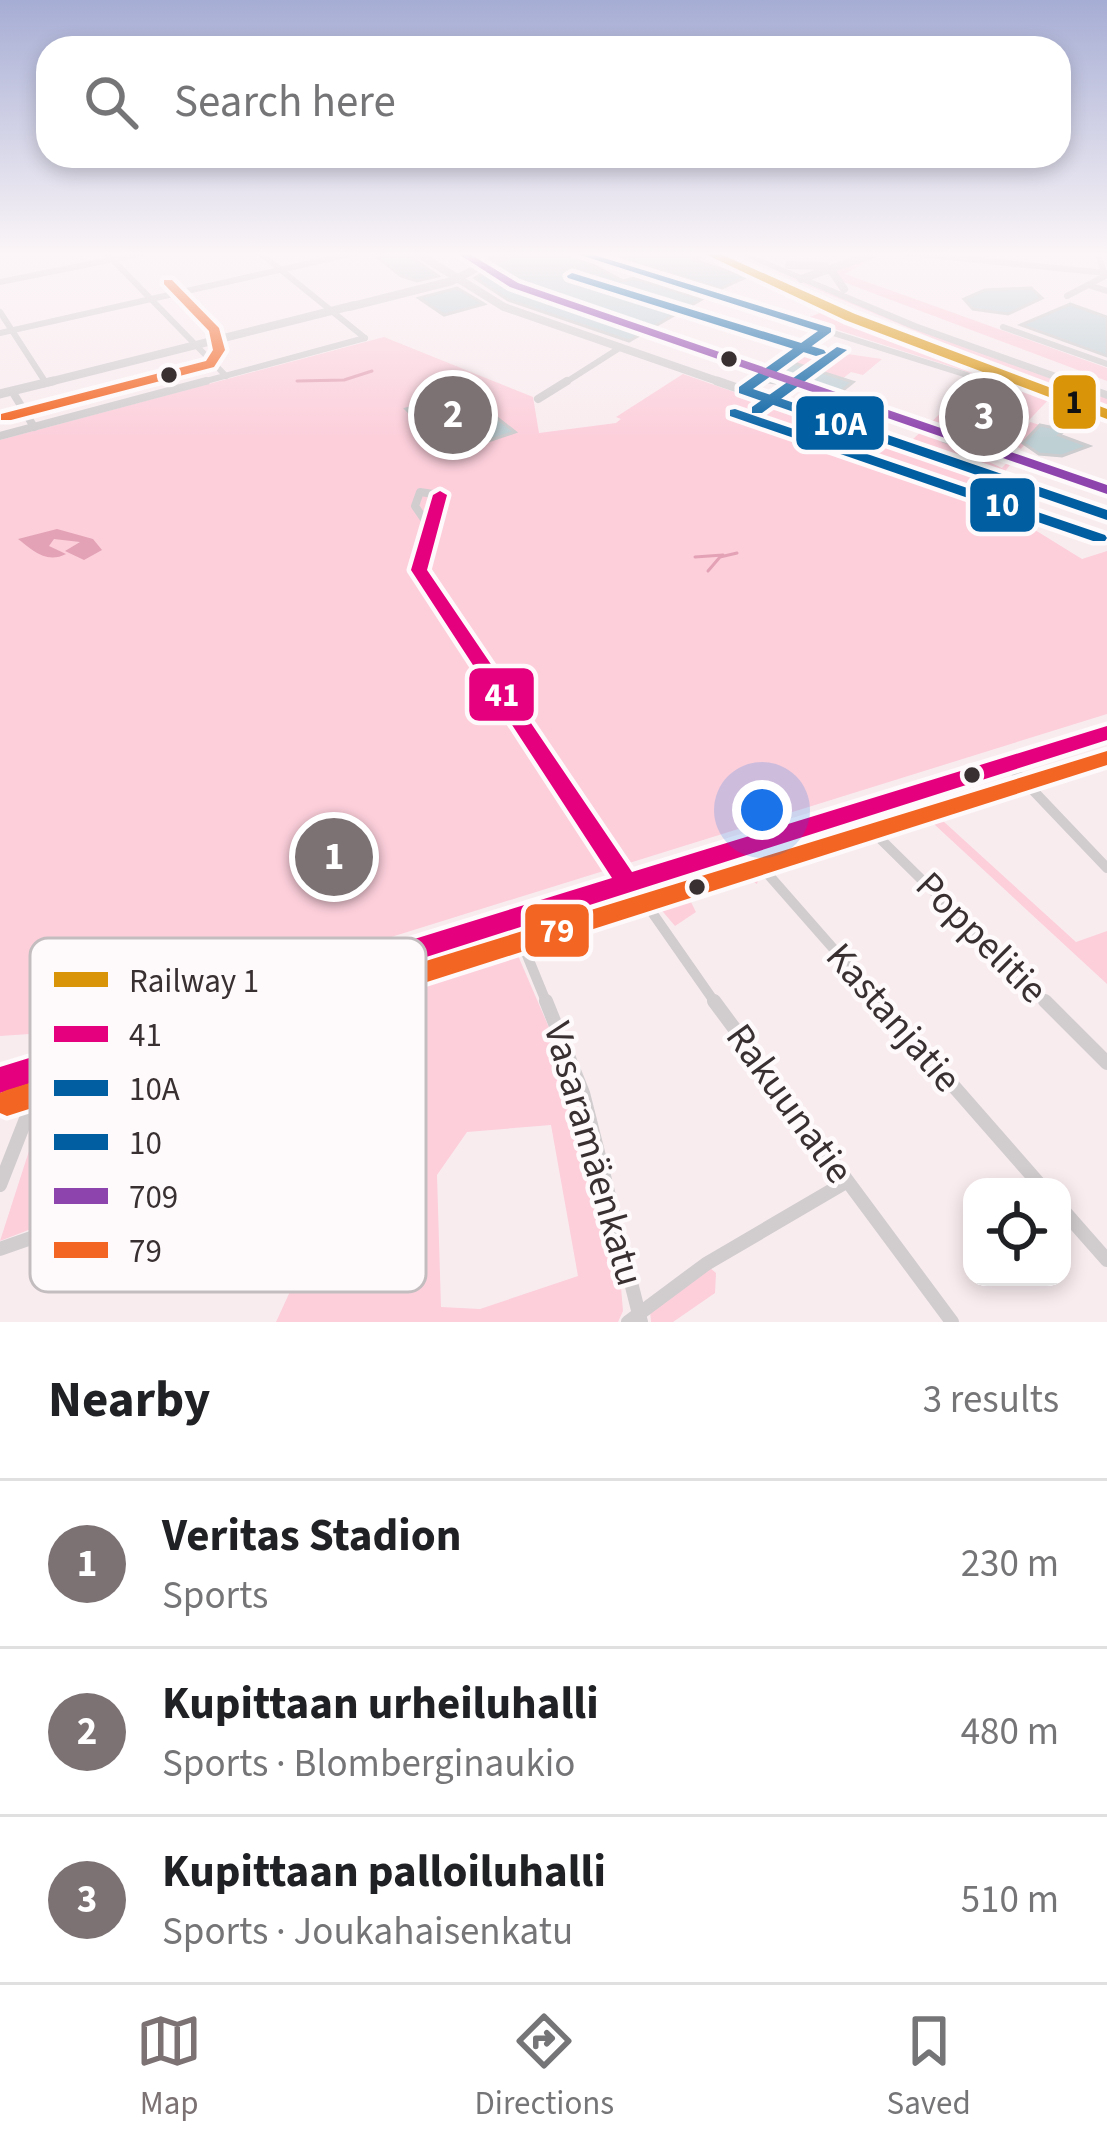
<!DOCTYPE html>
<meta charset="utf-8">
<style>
:root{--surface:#fff;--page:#f2f2f2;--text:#202124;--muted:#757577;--line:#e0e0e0;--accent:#7c7274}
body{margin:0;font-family:"Source Sans 3",sans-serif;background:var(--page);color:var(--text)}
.controls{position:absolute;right:36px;bottom:36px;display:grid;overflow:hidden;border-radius:24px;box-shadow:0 6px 18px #0003}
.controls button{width:108px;height:108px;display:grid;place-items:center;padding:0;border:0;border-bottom:3px solid var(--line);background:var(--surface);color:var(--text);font:60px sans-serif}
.you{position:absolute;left:762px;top:810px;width:42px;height:42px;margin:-30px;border:9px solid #fff;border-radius:50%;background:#1a73e8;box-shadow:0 0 0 18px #1a73e833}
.badge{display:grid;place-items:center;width:78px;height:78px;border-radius:50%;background:var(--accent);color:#fff;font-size:39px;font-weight:700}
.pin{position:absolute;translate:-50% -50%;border:6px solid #fff;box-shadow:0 3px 12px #0006}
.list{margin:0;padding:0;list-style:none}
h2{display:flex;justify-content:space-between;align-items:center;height:156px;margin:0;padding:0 48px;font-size:51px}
h2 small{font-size:39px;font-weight:400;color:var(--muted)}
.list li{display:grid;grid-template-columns:78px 1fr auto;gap:36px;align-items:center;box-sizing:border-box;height:168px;padding:0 48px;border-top:3px solid var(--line)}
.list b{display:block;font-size:45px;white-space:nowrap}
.list p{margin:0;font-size:39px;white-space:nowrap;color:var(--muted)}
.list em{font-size:39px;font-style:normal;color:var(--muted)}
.icon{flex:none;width:66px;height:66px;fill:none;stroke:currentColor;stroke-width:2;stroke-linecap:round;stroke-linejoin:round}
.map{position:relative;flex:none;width:1107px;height:1322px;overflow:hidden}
.search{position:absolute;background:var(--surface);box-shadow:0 6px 18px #0003;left:36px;right:36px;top:36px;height:132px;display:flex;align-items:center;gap:30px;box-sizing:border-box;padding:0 42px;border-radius:36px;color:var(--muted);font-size:45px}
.sheet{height:660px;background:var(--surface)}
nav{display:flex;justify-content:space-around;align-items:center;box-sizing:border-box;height:168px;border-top:3px solid var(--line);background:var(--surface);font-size:33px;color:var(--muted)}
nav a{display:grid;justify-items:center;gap:6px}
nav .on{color:var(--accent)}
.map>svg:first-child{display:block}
.green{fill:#fccfdb;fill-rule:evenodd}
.water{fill:#e3a2b5}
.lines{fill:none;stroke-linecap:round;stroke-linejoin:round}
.stream{stroke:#e3a2b5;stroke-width:3}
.building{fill:#bfd0d5;stroke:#cccbcd;stroke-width:3}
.street-far4{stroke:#d1cdcf;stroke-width:6}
.street-far3{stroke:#d1cdcf;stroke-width:8}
.street-far2{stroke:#d1cdcf;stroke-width:9}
.street-far1{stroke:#d1cdcf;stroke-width:10}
.street{stroke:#d1cdcf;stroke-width:14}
.secondary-far4{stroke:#d1cdcf;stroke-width:8}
.secondary-far3{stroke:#d1cdcf;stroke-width:9}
.secondary-far2{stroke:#d1cdcf;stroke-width:12}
.secondary-far1{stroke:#d1cdcf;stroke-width:15}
.secondary{stroke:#d1cdcf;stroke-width:18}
.highway{fill:#d1cdcf;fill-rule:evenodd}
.bus-1-casing{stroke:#fefafb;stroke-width:9}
.bus-2-casing{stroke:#fefafb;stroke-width:9}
.bus-3-casing{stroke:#fefafb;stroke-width:9}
.bus-4-casing{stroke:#fefafb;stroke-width:9}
.bus-5-casing{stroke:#fefafb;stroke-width:9}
.bus-1{fill:#e5007d;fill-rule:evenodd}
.bus-2{fill:#005ea1;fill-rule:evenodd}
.bus-3{fill:#005ea1;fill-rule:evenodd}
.bus-4{fill:#8e44ad;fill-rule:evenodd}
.bus-5{fill:#f26522;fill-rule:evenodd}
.rail-1-casing{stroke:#fefafb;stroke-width:9}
.rail-1{fill:#da9408;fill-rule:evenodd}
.bus-dot{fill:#393032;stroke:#fefafb;stroke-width:4.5}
.labels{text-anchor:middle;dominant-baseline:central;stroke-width:9;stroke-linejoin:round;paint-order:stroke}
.near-street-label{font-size:39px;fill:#393032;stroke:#fefafb}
.key{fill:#fefafb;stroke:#c3bdbf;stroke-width:3}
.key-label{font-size:33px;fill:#393032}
.line-badge{stroke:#fefafb;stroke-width:4.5}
.badge-label{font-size:33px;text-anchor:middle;font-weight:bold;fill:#fff}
.pale-badge-label{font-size:33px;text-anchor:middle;font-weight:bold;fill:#111}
</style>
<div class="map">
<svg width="1107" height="1322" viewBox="0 0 1107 1322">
<rect width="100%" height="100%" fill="#f9ecef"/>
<!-- green -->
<g class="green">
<polygon points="731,253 912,327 1107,398 1107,412"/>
<polygon points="883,253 845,274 1107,368 1107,381 838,280 836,271"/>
<polygon points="828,310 1051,397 1009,441 1023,435 1030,422 1040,425 1021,449 1008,441 989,462 1002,468 1014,455 1010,451 1018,454 1004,473 911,441 980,376 804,319"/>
<polygon points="384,337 533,397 539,433 616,423 621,419 616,417 683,374 1015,491 996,506 1082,559 1107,551 1107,714 199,997 60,1032 0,1036 0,440"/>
<polygon points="813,349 882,359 863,375 851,372 842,379 793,363"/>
<polygon points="931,810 1076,942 1107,931 1107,984 922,813"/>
<polygon points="750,867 759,876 757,884 742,874 686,892 696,912 675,926 653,900"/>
<path d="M 513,944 L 572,1081 L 620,1275 L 623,1311 L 618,1322 L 276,1322 L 350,1161 L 377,1125 L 374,1116 L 362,1110 L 413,1001 L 406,979 ZM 551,1125 L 578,1276 L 480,1309 L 441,1307 L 437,1175 L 467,1132 Z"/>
<polygon points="65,1090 67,1215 0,1241 47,1095"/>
<polygon points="709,1267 716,1273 715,1293 673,1322 651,1322 650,1311"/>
</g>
<!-- water -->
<path class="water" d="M 57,529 L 93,539 L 102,550 L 84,560 L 65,551 L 80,542 L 54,539 L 49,546 L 66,554 C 45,565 29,547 18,539 Z"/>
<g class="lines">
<!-- stream -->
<g class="stream">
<polyline points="297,381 344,380 372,371"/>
<polyline points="695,557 723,555"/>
<polyline points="708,571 720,557 737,553"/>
</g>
</g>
<!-- building -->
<g class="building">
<polygon points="372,253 405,253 438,276 417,281 401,276"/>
<polygon points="515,253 570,253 623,281 634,278 702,299 629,341 508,300 475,278"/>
<polygon points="602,253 712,253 693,260 746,277 720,289"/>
<polygon points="457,288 484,304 444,315 419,298"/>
<polygon points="1031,288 1042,298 1008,314 973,309 964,299 985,290"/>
<polygon points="1070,304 1107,317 1107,356 1021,325"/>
<polygon points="794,363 809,368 853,382 828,402 785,384 767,382"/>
<polygon points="442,376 463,391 515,432 455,452 436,439 406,409 450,396 432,379"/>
<polygon points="970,389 1023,402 1011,435 980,453 943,441 948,417"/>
<polygon points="1040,425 1065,430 1059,435 1089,446 1062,456 1039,454 1023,443"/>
</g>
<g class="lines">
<!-- street-far4 -->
<g class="street-far4">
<polyline points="106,253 226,376"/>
<polyline points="260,253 365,338"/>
<polyline points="579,253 967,375"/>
<polyline points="908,253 1106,273"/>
<polyline points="0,282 144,253"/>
<polyline points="1088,285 1107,291"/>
<polyline points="1067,296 1105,276 1098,253"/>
<polyline points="0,312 46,383"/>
<polyline points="1003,327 1107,364"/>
<polyline points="0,333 355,253"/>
<polyline points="195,384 365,338"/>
<polyline points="563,384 621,347"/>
<polyline points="752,384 827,330"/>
</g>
<!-- street-far3 -->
<g class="street-far3">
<polyline points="743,390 756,381"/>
<polyline points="12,391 34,427"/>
<polyline points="538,399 567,381"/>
<polyline points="0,436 206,381"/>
<polyline points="426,546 440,495 420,492 415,506 430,528"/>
</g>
<!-- street-far2 -->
<polyline class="street-far2" points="427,543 422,576 538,749"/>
<!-- street-far1 -->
<g class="street-far1">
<polyline points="536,746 716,1004"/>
<polyline points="1008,764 1107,868"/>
<polyline points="854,813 1048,1004"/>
<polyline points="745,848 882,1004"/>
<polyline points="513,921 547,1004"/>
</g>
<!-- street -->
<g class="street">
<polyline points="546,1001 583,1093 641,1322"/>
<polyline points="714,1001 952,1322"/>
<polyline points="879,1001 1042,1187"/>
<polyline points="1045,1001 1107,1063"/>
<polyline points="0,1185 31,1106 36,1069"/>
<polyline points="1062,1209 1107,1260"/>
<polyline points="0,1249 360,1123"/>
<polyline points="628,1322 706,1264 846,1182"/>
</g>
<!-- secondary-far4 -->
<g class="secondary-far4">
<polyline points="417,253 504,307 726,384"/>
<polyline points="789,265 825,266"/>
<polyline points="831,270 844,289"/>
<polyline points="801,279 876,253"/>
<polyline points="349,307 452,281 506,253"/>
<polyline points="41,384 355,305"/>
</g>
<!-- secondary-far3 -->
<g class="secondary-far3">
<polyline points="717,381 1107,515"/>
<polyline points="0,394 53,381"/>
</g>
<!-- secondary-far2 -->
<polyline class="secondary-far2" points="1055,749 1107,733"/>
<!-- secondary-far1 -->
<polyline class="secondary-far1" points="242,1004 1064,746"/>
<!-- secondary -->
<polyline class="secondary" points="0,1080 251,1001"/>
<!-- highway -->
<polygon class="highway" points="736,253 748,253 918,324 1107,391 1107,399 910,328"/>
<defs>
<polygon id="bus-1" points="440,491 447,495 427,570 632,872 1107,726 1107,740 0,1093 0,1067 612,878 411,570 433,495"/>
<polygon id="bus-2" points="574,253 588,253 831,328 831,332 753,389 1107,510 1107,520 739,393 739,387 818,331"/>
<g id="bus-3">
<polygon points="572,273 824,350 826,353 816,356 568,278 567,276"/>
<polygon points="837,347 847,350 762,413 752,413 752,407"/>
<polygon points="735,409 1105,535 1107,538 1105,541 1093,541 730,416 730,410"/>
</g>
<polygon id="bus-4" points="457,253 468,253 518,283 1107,485 1107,494 510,287"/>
<g id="bus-5">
<polygon points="164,280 172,280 219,328 225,350 214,367 11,420 1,420 1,414 206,361 213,350 209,331 164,284"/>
<polygon points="1107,751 1107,765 7,1116 0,1113 0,1093 7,1090"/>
</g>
</defs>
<!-- bus-1 casing -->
<use href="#bus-1" class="bus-1-casing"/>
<!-- bus-2 casing -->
<use href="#bus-2" class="bus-2-casing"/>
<!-- bus-3 casing -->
<use href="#bus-3" class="bus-3-casing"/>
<!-- bus-4 casing -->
<use href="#bus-4" class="bus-4-casing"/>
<!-- bus-5 casing -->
<use href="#bus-5" class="bus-5-casing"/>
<!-- bus-1 -->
<use href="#bus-1" class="bus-1"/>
<!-- bus-2 -->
<use href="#bus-2" class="bus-2"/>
<!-- bus-3 -->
<use href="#bus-3" class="bus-3"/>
<!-- bus-4 -->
<use href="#bus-4" class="bus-4"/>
<!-- bus-5 -->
<use href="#bus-5" class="bus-5"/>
<defs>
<polygon id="rail-1" points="703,253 718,253 855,314 1107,409 1107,419 845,320"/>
</defs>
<!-- rail-1 casing -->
<use href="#rail-1" class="rail-1-casing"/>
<!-- rail-1 -->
<use href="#rail-1" class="rail-1"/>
</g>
<!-- sky -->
<linearGradient id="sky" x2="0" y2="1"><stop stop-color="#a6add4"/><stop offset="0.58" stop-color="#fcf6f8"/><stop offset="1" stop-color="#fcf6f8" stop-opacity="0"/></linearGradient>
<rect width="1107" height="438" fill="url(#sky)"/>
<!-- markers -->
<g class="bus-dot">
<circle cx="729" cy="359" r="10"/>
<circle cx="169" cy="375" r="10"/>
<circle cx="972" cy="775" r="10"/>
<circle cx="697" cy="887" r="10"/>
</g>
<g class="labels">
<!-- near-street labels -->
<g class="near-street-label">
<text transform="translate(981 938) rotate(45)">Poppelitie</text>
<text transform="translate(893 1018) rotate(49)">Kastanjatie</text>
<text transform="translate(789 1104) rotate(54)">Rakuunatie</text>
<text transform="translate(593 1154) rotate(74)">Vasaramäenkatu</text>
</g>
</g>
<!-- legend -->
<rect x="30" y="938" width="396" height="354" rx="18" class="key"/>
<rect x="54" y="972" width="54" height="15" fill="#da9408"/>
<rect x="54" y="1026" width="54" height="16" fill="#e5007d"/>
<rect x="54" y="1080" width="54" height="16" fill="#005ea1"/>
<rect x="54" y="1134" width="54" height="16" fill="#005ea1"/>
<rect x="54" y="1188" width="54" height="16" fill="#8e44ad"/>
<rect x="54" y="1242" width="54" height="16" fill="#f26522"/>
<g class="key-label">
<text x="129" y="992">Railway 1</text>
<text x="129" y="1046">41</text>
<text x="129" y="1100">10A</text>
<text x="129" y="1154">10</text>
<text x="129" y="1208">709</text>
<text x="129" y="1262">79</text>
</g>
<g class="line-badge">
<rect x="1051" y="373" width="47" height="58" rx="12" fill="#da9408"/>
<rect x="794" y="394" width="92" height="58" rx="12" fill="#005ea1"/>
<rect x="968" y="476" width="69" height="58" rx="12" fill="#005ea1"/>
<rect x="467" y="666" width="69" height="57" rx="12" fill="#e5007d"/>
<rect x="523" y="902" width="68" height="57" rx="12" fill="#f26522"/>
</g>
<g class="badge-label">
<text x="840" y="435">10A</text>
<text x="1002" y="516">10</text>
<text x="502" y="706">41</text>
<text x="557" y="942">79</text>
</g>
<g class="pale-badge-label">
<text x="1074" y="413">1</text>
</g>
</svg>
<div class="controls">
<button><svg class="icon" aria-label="locate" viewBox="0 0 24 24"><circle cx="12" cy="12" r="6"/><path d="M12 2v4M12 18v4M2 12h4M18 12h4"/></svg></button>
</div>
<div class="you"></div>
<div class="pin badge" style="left:334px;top:857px">1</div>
<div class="pin badge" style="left:453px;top:415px">2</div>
<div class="pin badge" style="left:984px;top:417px">3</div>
<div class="search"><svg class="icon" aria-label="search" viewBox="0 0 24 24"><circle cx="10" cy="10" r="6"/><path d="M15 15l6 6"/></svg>Search here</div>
</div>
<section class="sheet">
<h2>Nearby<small>3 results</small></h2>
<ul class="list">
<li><span class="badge">1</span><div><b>Veritas Stadion</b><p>Sports</p></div><em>230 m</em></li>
<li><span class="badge">2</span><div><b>Kupittaan urheiluhalli</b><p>Sports · Blomberginaukio</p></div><em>480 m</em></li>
<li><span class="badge">3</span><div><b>Kupittaan palloiluhalli</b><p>Sports · Joukahaisenkatu</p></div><em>510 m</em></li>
</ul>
</section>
<nav>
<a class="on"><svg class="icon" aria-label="map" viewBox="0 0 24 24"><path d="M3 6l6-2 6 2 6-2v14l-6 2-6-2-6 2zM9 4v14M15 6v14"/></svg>Map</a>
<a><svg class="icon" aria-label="directions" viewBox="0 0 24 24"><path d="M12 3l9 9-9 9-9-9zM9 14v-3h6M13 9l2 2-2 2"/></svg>Directions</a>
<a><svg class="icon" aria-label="saved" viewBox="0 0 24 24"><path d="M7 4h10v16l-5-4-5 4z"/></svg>Saved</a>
</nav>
